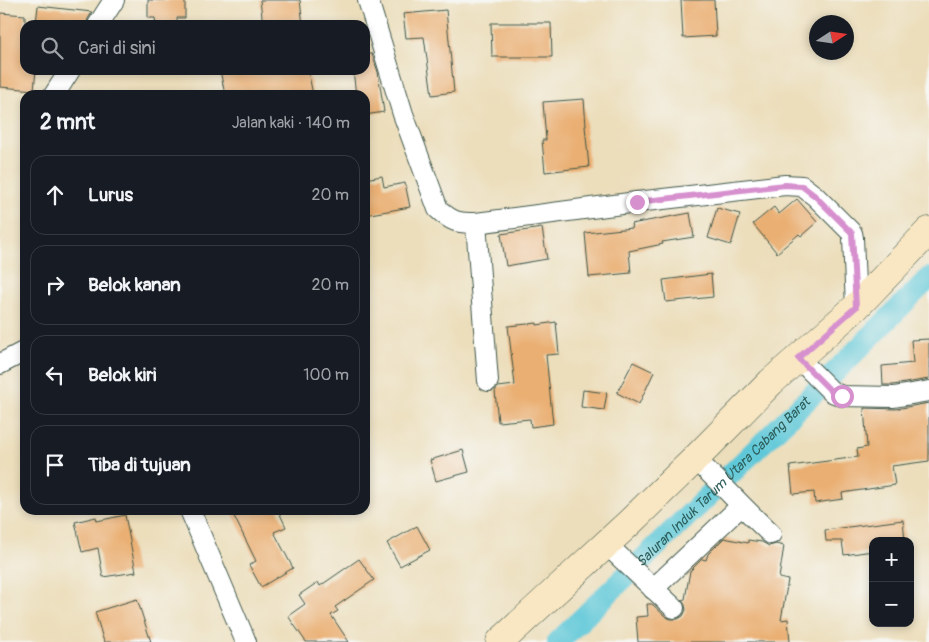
<!DOCTYPE html>
<html lang="id">
<meta charset="utf-8">
<style>
:root{--surface:#171b24;--page:#20242c;--text:#f1f3f6;--muted:#9ea1a6;--line:#363941}
body{margin:0;font-family:Pangolin,sans-serif;background:var(--page);color:var(--text)}
.controls{position:absolute;right:15px;bottom:15px;display:grid;overflow:hidden;border-radius:10px;box-shadow:0 2px 8px #0003}
.controls button{width:45px;height:45px;display:grid;place-items:center;padding:0;border:0;border-bottom:1px solid var(--line);background:var(--surface);color:var(--text);font:25px sans-serif}
.compass{position:absolute;left:809px;top:15px;width:45px;height:45px;border-radius:50%;background:var(--surface);box-shadow:0 2px 8px #0003;rotate:78deg}
.stop{position:absolute;width:15px;height:15px;margin:-11px;border:4px solid #d690ce;border-radius:50%;background:#fff}
.stop.end{background:#d690ce;border-color:#fff;box-shadow:0 1px 5px #0008}
.list{margin:0;padding:0;list-style:none}
h2{display:flex;justify-content:space-between;align-items:center;height:65px;margin:0;padding:0 20px;font-size:21px}
h2 small{font-size:16px;font-weight:400;color:var(--muted)}
.list li{display:grid;grid-template-columns:32px 1fr auto;gap:15px;align-items:center;box-sizing:border-box;height:80px;margin:0 10px 10px;padding:0 10px;border:1px solid var(--line);border-radius:15px}
.list b{display:block;font-size:19px;white-space:nowrap}
.list em{font-size:16px;font-style:normal;color:var(--muted)}
.icon{flex:none;width:28px;height:28px;fill:none;stroke:currentColor;stroke-width:2;stroke-linecap:round;stroke-linejoin:round}
.map{position:relative;flex:none;width:929px;height:642px;overflow:hidden}
.search{position:absolute;background:var(--surface);box-shadow:0 2px 8px #0003;left:20px;top:20px;width:350px;height:55px;display:flex;align-items:center;gap:12px;box-sizing:border-box;padding:0 18px;border-radius:15px;color:var(--muted);font-size:19px}
.panel{position:absolute;background:var(--surface);box-shadow:0 2px 8px #0003;left:20px;top:90px;width:350px;height:425px;border-radius:15px}
.map>svg:first-child{display:block}
.lines{fill:none;stroke-linecap:round;stroke-linejoin:round}
.canal{stroke:#5ec8d8;stroke-width:22}
.building{fill:#eaaf72}
.street-casing{stroke:#3e5548;stroke-width:22}
.secondary-casing{stroke:#3e5548;stroke-width:29}
.street{stroke:#fff;stroke-width:20}
.secondary{stroke:#f9e7c3;stroke-width:28}
.route{stroke:#d690ce;stroke-width:6}
.labels{text-anchor:middle;dominant-baseline:central;stroke-width:5;stroke-linejoin:round;paint-order:stroke}
.water-label{font-size:14px;font-style:italic;fill:#2f605d;stroke:#f6f6f2}
</style>
<div class="map">
<svg width="929" height="642" viewBox="0 0 929 642">
<rect width="100%" height="100%" fill="#f6f6f2"/>
<filter id="ink" filterUnits="userSpaceOnUse"><feTurbulence type="fractalNoise" baseFrequency=".02" numOctaves="2"/><feDisplacementMap in="SourceGraphic" scale="10" xChannelSelector="R" yChannelSelector="G"/><feConvolveMatrix kernelMatrix="1 2 1 2 8 2 1 2 1" color-interpolation-filters="sRGB"/></filter>
<filter id="wash" filterUnits="userSpaceOnUse"><feTurbulence type="fractalNoise" baseFrequency=".0096" numOctaves="4" result="noise"/><feDisplacementMap in="SourceGraphic" scale="20" xChannelSelector="R" yChannelSelector="G"/><feGaussianBlur stdDeviation="1.12" result="paint"/><feColorMatrix in="noise" values="0 0 0 0 0 0 0 0 0 0 0 0 0 0 0 0 0 1.4 0 .05"/><feComposite in="paint" operator="in"/></filter>
<g filter="url(#wash)">
<rect width="100%" height="100%" fill="#ecdebb"/>
<g class="lines">
<!-- canal -->
<path class="canal" id="s1" d="M 558,642 L 815,392 L 929,278"/>
</g>
<g id="blocks">
<!-- building -->
<g class="building">
<polygon points="148,0 185,0 185,18 177,18 177,25 156,25 155,18 148,18"/>
<polygon points="260,0 300,0 303,25 263,25"/>
<polygon points="681,0 714,0 716,36 683,38"/>
<polygon points="38,6 92,12 88,19 86,25 62,25 36,23"/>
<polygon points="446,10 454,92 432,95 424,37 406,38 403,14"/>
<polygon points="0,13 25,15 25,70 36,70 34,90 0,87"/>
<polygon points="491,23 551,23 552,57 492,57"/>
<polygon points="365,54 372,54 378,72 384,112 365,115 365,95 356,95 353,70 365,70"/>
<polygon points="220,70 308,70 313,95 225,95"/>
<polygon points="584,99 586,126 585,126 589,167 545,172 542,140 546,140 543,102"/>
<polygon points="382,176 384,187 405,183 410,207 365,215 365,179"/>
<polygon points="797,199 817,222 801,236 799,234 777,253 753,224 774,207 779,214"/>
<polygon points="717,208 740,214 731,245 708,238"/>
<polygon points="690,213 694,237 662,242 663,244 629,251 631,273 589,277 585,233 632,228 631,224"/>
<polygon points="542,228 547,259 506,266 501,234"/>
<polygon points="711,274 713,297 666,302 663,280"/>
<polygon points="556,322 559,354 546,355 553,424 531,427 530,419 498,422 495,391 498,387 515,385 508,326 537,323 537,325"/>
<polygon points="929,339 929,379 893,385 883,385 882,366 913,363 911,340"/>
<polygon points="633,362 654,372 639,404 617,393"/>
<polygon points="583,390 607,393 604,410 581,407"/>
<polygon points="929,403 929,461 892,466 895,485 842,493 843,499 815,503 814,492 793,494 790,466 858,457 857,449 867,447 864,408 896,409"/>
<polygon points="463,450 469,472 436,481 430,460"/>
<polygon points="231,510 278,510 286,527 274,532 293,568 261,587 249,565 256,561"/>
<polygon points="125,515 136,572 103,577 98,548 82,552 75,522 96,517 97,521"/>
<polygon points="903,520 905,541 873,541 873,551 844,555 842,541 826,541 825,530"/>
<polygon points="417,526 430,550 400,566 387,543"/>
<polygon points="724,538 748,543 748,540 762,542 769,546 776,544 784,546 779,578 788,580 781,620 788,619 790,642 638,642 636,617 648,616 647,604 652,604 666,617 671,619 678,619 683,616 686,610 685,605 682,600 685,599 690,571 702,559 706,560 708,554"/>
<polygon points="359,559 374,580 335,607 338,611 331,615 349,642 306,642 288,616 305,604 299,595 318,582 320,586"/>
<polygon points="137,599 151,642 104,642 95,612"/>
</g>
</g>
</g>
<g filter="url(#ink)">
<use href="#blocks" fill-opacity="0" stroke="#3e5548" stroke-width="1"/>
<g class="lines">
<defs>
<g id="street">
<path d="M 368,0 L 403,114 L 438,209 C 452,222 457,223 476,223 L 637,202 L 785,185 L 802,186 L 815,196 L 852,233 L 853,238 L 856,307"/>
<polyline points="98,25 114,0"/>
<polyline points="54,95 70,70"/>
<polyline points="476,223 488,381"/>
<polyline points="798,358 832,392 842,396 894,397 929,391"/>
<polyline points="0,364 25,351"/>
<path d="M 695,459 C 721,483 745,510 771,534"/>
<polyline points="190,510 246,642"/>
<polyline points="606,544 674,608"/>
<polyline points="653,589 741,506"/>
</g>
<polyline id="secondary" points="500,642 629,523 695,459 771,382 856,307 929,231"/>
</defs>
<!-- street casing -->
<use href="#street" class="street-casing"/>
<!-- secondary casing -->
<use href="#secondary" class="secondary-casing"/>
<!-- street -->
<use href="#street" class="street"/>
<!-- secondary -->
<use href="#secondary" class="secondary"/>
</g>
</g>
<g class="lines" filter="url(#ink)">
<!-- route -->
<polyline class="route" points="637,202 785,185 802,186 815,196 852,233 856,307 798,358 832,392 842,396"/>
</g>
<g class="labels">
<!-- water labels -->
<g class="water-label">
<text stroke="none"><textPath href="#s1" startOffset="230">Saluran Induk Tarum Utara Cabang Barat</textPath></text>
</g>
</g>
</svg>
<div class="controls">
<button>+</button>
<button>−</button>
</div>
<svg class="compass" viewBox="-18 -18 36 36"><path d="M0-13l5 13h-10z" fill="#e53935"/><path d="M0 13l5-13h-10z" fill="#9ea1a6"/></svg>
<div class="stop" style="left:842px;top:396px"></div>
<div class="stop end" style="left:637px;top:202px"></div>
<div class="search"><svg class="icon" aria-label="search" viewBox="0 0 24 24"><circle cx="10" cy="10" r="6"/><path d="M15 15l6 6"/></svg>Cari di sini</div>
<section class="panel">
<h2>2 mnt<small>Jalan kaki · 140 m</small></h2>
<ul class="list">
<li><svg class="icon" aria-label="ahead" viewBox="0 0 24 24"><path d="M12 20V5M6 11l6-6 6 6"/></svg><div><b>Lurus</b></div><em>20 m</em></li>
<li><svg class="icon" aria-label="right" viewBox="0 0 24 24"><path d="M7 20v-9h11M14 6l5 5-5 5"/></svg><div><b>Belok kanan</b></div><em>20 m</em></li>
<li><svg class="icon" aria-label="left" viewBox="0 0 24 24"><path d="M17 20v-9H6M10 6l-5 5 5 5"/></svg><div><b>Belok kiri</b></div><em>100 m</em></li>
<li><svg class="icon" aria-label="arrive" viewBox="0 0 24 24"><path d="M6 21V4h12l-3 4 3 4H6"/></svg><div><b>Tiba di tujuan</b></div></li>
</ul>
</section>
</div>
